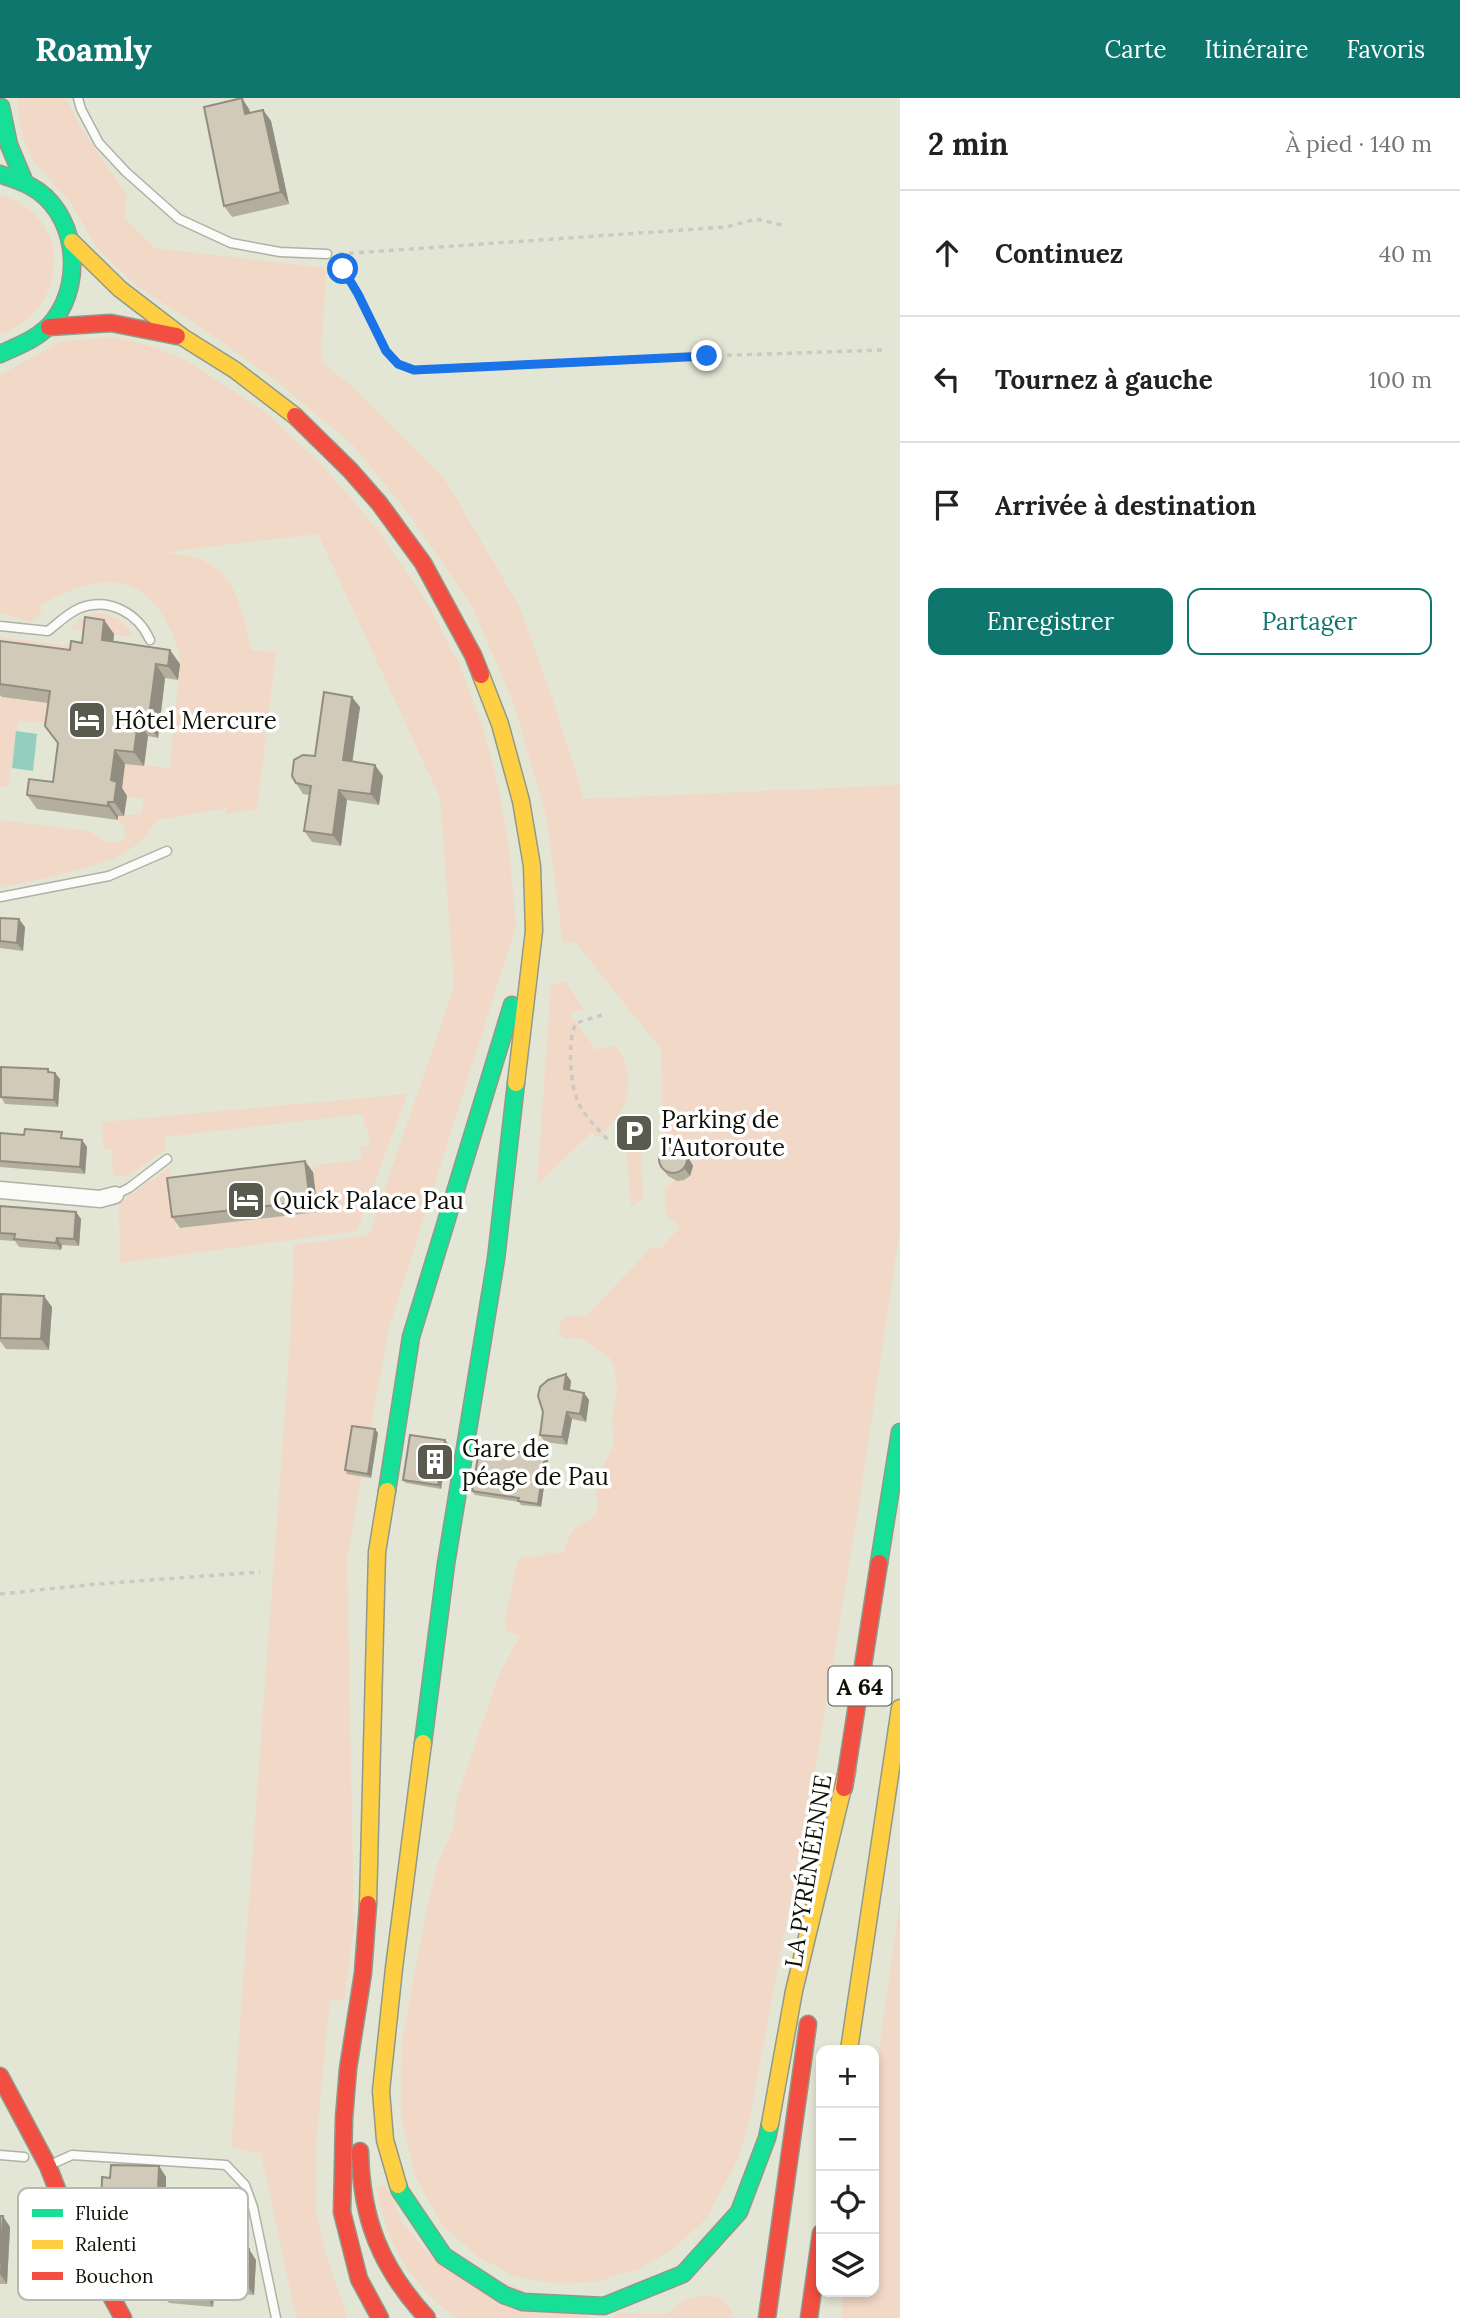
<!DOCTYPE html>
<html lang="fr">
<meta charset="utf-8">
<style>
:root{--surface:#fff;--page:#f6f6f6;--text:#222;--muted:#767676;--line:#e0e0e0;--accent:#0f766e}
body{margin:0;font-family:Lora,serif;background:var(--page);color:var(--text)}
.controls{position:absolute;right:21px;bottom:21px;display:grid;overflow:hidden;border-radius:14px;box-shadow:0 4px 10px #0003}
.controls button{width:63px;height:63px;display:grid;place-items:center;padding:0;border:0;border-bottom:2px solid var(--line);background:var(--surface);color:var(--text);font:35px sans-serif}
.stop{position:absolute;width:21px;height:21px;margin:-16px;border:5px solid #1a73e8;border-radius:50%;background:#fff}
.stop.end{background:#1a73e8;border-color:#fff;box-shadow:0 2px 7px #0008}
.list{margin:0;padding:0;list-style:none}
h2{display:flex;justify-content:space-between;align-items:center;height:91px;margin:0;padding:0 28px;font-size:30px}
h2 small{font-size:23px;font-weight:400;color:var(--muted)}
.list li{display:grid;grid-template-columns:46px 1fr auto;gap:21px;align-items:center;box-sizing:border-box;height:126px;padding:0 28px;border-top:2px solid var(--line)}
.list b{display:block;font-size:26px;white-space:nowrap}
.list em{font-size:23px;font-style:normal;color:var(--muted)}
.actions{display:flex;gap:14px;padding:21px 28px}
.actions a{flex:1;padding:16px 0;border:2px solid var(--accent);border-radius:14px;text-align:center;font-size:24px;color:var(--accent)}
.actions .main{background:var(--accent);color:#fff}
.icon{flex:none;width:38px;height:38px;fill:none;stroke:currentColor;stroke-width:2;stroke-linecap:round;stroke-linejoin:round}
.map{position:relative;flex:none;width:900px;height:2220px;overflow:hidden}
header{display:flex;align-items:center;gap:42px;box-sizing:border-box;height:98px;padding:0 35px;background:var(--accent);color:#fff}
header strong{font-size:33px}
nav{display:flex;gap:38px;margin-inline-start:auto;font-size:24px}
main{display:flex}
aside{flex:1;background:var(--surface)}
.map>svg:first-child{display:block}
.green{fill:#f2d8c6}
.water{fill:#94cebe}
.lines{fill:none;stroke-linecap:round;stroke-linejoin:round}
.lane-casing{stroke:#b0b1a5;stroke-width:11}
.street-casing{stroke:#b0b1a5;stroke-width:19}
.fast-casing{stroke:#919a8a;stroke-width:19}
.slow-casing{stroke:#919a8a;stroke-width:19}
.jam-casing{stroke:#919a8a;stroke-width:19}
.path{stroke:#cacac5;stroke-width:3.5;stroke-dasharray:5 5;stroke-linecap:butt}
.lane{stroke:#fbfbf9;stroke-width:8}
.street{stroke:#fbfbf9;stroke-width:16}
.fast{stroke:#16e098;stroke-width:16}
.slow{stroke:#ffcf43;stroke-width:16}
.jam{stroke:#f24e42;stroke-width:16}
.wall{fill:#b4ae9e}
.shaded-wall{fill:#928d81}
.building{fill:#d1cab8;stroke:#928d81;stroke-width:2}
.route{stroke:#1a73e8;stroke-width:9}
.labels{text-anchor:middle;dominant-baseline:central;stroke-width:7;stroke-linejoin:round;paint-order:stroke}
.shield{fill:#fff;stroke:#575851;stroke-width:2}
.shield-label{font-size:23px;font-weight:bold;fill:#0f1006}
.poi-label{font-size:24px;fill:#0f1006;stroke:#fff;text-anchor:start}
.street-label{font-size:24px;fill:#0f1006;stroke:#fff}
.key{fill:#fff;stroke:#b7b7b4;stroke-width:2}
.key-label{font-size:19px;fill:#0f1006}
</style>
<header>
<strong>Roamly</strong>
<nav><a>Carte</a><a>Itinéraire</a><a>Favoris</a></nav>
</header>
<main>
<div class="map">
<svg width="900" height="2220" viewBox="0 0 900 2220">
<rect width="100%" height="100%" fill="#e4e6d5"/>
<!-- green -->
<g class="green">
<path d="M 18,0 L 66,0 L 82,32 L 127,97 L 124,119 L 155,150 L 326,170 L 321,264 L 347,284 L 444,380 L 480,441 L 519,508 L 552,599 L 584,701 L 900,687 L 900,1131 L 860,1399 L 817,1660 L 750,2019 L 739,2059 L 706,2121 L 673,2151 L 639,2171 L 595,2184 L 558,2186 L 515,2179 L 477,2158 L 442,2127 L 415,2078 L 401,2019 L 402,1944 L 424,1825 L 437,1767 L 454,1729 L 456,1703 L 498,1579 L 520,1537 L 507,1534 L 504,1525 L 517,1465 L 522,1459 L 530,1458 L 533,1460 L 550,1454 L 557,1456 L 564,1453 C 570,1431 576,1428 595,1419 L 598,1403 L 595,1395 L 603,1387 L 602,1369 L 614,1348 L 612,1323 L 617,1291 L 615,1270 L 610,1260 L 583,1241 L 564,1240 L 558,1232 C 561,1216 572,1215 585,1219 L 652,1149 L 660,1151 L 680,1129 L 666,1117 L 665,1091 L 675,1082 C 692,1084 698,1067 686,1056 L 674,1055 L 664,1047 L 661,951 L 575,844 L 563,845 L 547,721 L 514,606 L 472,508 L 408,415 L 352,346 L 275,282 L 212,237 L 138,189 L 97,150 L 70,104 L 34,64 L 22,39 L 18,16 Z"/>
<path d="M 0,97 C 74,116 70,213 0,236 Z"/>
<path d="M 113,239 L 145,246 L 182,260 L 263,312 L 322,367 L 377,431 L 426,503 L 460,568 L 483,630 L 499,691 L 509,752 L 516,828 L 389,1230 L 347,1460 L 354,1828 L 344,1903 L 330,1901 L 316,2047 L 316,2114 L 325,2153 L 348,2220 L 296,2220 L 261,2055 L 231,2050 L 290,1244 L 294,1147 L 369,1137 L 454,889 L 440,700 L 318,436 L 166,454 C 176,458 192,456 203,462 C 240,481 242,516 251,552 L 276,554 L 257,711 L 226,716 L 227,710 L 158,722 C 150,732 142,743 132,750 C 105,770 34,782 0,790 L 0,722 L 89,733 L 107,745 L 121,744 L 126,737 L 124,728 L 118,722 L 118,718 L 141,716 L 144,701 L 121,697 L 125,666 L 170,670 C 172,645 174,620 177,595 C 178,585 180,573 180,563 C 178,546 172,533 163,518 C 132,465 80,484 37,509 L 43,513 L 31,524 L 0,515 L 0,277 L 62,243 Z"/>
<path d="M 95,515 C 112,516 126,522 132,539 L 71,530 L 77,523 Z"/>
<polygon points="0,539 93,551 0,572"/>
<polygon points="0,587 2,599 68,608 47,619 45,625 19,623 8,689 0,689"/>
<path d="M 565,884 L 584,911 L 569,915 L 596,952 L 616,948 C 639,982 628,1016 597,1040 L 592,1034 L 537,1086 L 551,887 Z"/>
<polygon points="407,996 357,1133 120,1165 119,1105 169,1070 176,1131 317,1114 313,1067 362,1062 360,1049 370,1047 368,1031 365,1030 363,1016 165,1039 166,1051 130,1077 113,1078 112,1051 104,1051 102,1024"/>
<polygon points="640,1030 643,1100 631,1109 626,1044"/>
<polygon points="900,1804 900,2220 841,2220 844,2194 874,2194 874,1988"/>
<path d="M 386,2087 L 403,2125 L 426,2154 L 594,2220 L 456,2220 C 427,2199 400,2167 388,2133 C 383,2119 380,2104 376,2089 Z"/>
<path d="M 705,2197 C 720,2199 730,2203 733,2220 L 608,2220 L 620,2215 L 666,2216 L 683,2203 Z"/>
</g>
<!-- water -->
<polygon class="water" points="16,633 37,636 33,673 12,670"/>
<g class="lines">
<defs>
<g id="lane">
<polyline points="78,0 81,11 99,45 126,74 179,121 231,145 280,154 327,156"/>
<path d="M 0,528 L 48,533 C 58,525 68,515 80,510 C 109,499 138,515 150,542"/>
<polyline points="0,799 109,778 167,753"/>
<polyline points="115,1097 129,1090 167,1061"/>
<polyline points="0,2057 24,2059"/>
<polyline points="50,2067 72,2057 226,2067 245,2087 253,2109 276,2220"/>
</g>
<polyline id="street" points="0,1092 100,1101 115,1097"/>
<g id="fast">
<polyline points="1,9 9,47 25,85"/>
<path d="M 0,76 C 10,80 21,83 30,88 C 76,112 85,182 54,222 C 40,240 20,247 0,256"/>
<polyline points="387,1393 411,1239 512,907"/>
<polyline points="879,1465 900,1334"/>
<polyline points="423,1645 446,1466 496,1161 516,985"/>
<polyline points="398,2087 400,2093 444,2158 504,2197 523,2204 604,2208 683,2176 739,2114 767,2040 770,2026"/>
</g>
<g id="slow">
<polyline points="72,144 120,191 184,240 235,272 295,318"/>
<polyline points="481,577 500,626 521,703 532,768 534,833 516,985"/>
<polyline points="368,1806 377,1454 387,1393"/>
<polyline points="849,1952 900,1610"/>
<polyline points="770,2026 794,1893 847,1673"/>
<polyline points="398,2087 385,2042 381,1993 394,1870 423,1645"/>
</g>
<g id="jam">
<polyline points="49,229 111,225 177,238"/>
<polyline points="295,318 350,372 379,405 423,465 473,557 481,577"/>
<polyline points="844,1690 879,1465"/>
<polyline points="368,1806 363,1875 348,1971 344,2020 342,2114 359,2181 380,2220"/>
<polyline points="0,1978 48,2068 67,2117 123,2220"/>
<path d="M 360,2053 C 361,2121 381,2170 427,2220"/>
<polyline points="767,2220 808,1926"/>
<polyline points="809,2220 821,2135"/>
</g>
</defs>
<!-- lane casing -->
<use href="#lane" class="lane-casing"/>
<!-- street casing -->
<use href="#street" class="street-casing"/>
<!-- fast casing -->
<use href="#fast" class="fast-casing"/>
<!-- slow casing -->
<use href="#slow" class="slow-casing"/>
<!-- jam casing -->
<use href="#jam" class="jam-casing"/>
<!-- path -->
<g class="path">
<polyline points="339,156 726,129 756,121 782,127"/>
<path d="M 336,165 C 363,189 372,248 398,266 C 402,268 409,270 414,272 L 592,262 L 883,252"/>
<path d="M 602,917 L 576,925 C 567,942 570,989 579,1006 C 586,1020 599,1032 610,1044"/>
<polyline points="0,1496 96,1486 260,1474"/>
</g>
<!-- lane -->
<use href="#lane" class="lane"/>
<!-- street -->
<use href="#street" class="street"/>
<!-- fast -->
<use href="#fast" class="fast"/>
<!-- slow -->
<use href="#slow" class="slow"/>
<!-- jam -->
<use href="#jam" class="jam"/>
</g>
<!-- wall -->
<g class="wall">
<polygon points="249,11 250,15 263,12 271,23 289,106 232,119 224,108"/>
<polygon points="104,522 114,536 113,544 180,566 178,582 165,580 158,640 148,638 144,668 125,666 122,690 127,698 124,718 118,718 118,722 37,711 27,697 53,684 58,646 45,628 48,605 2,599 0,597 0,543 70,552 82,545"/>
<polygon points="360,609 352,664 383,678 379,707 347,702 341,748 312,744 304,733 309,697 303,696 296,685 315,658"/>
<polygon points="0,820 25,829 23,853 0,850"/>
<polygon points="48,971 50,974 55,975 60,981 58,1009 5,1006 1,999"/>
<polygon points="0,1035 82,1042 87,1049 85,1076 0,1069"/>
<polygon points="688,1058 693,1068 690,1078 684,1082 677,1083 668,1078 662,1070"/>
<polygon points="313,1074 318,1114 180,1130 172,1119"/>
<polygon points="0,1108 76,1114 81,1121 79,1148 62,1147 61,1152 19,1149 15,1143 0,1142"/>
<polygon points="0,1208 52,1209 49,1252 6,1251 0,1243"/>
<polygon points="566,1276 571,1283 570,1292 584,1295 589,1302 586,1324 572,1321 567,1347 545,1344 540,1337 543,1314"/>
<polygon points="378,1335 371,1380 347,1376 345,1372"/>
<polygon points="445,1342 448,1346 441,1391 406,1385 403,1382"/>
<polygon points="545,1358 548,1362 541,1409 521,1407 519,1404 475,1397 472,1393"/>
<polygon points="159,2068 166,2079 166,2091 213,2094 220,2105 217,2149 256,2162 254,2197 214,2193 213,2209 169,2205 161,2195 165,2139 108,2137 101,2126 110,2080"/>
<polygon points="0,2118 10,2129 7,2186 0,2186"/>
</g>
<!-- shaded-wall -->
<g class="shaded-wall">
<polygon points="242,0 249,11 253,27 245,16"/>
<polygon points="263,12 271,23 289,106 281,94"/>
<polygon points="104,522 114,536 112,556 102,542"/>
<polygon points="170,552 180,566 178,582 168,568"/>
<polygon points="156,566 165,580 158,640 148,626"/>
<polygon points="352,599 360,609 351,673 343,662"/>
<polygon points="138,624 148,638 144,668 134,654"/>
<polygon points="115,652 125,666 122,690 127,698 124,718 114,704 111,682"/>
<polygon points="375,667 383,678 379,707 371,696"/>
<polygon points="339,692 347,702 341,748 333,737"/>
<polygon points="108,704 118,718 118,722 108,708"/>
<polygon points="19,821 25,829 23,853 17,845"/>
<polygon points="55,975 60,981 58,1009 54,1002"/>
<polygon points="82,1042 87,1049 85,1076 80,1069"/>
<polygon points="683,1051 693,1068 690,1078 684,1070"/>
<polygon points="305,1063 313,1074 318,1114 310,1103"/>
<polygon points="76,1114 81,1121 79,1148 74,1141"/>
<polygon points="57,1140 62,1147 61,1152 56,1145"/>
<polygon points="44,1198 52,1209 49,1252 41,1241"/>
<polygon points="566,1276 571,1283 569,1298 564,1291"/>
<polygon points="584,1295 589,1302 586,1324 580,1316"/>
<polygon points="567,1314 572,1321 567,1347 562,1339"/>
<polygon points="375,1331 378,1335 371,1380 368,1376"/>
<polygon points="445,1342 448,1346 441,1391 438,1387"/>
<polygon points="545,1358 548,1362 541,1409 538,1406"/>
<polygon points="159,2068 166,2079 166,2101 158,2091"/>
<polygon points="213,2094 220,2105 217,2159 209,2148"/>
<polygon points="3,2118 10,2129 7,2186 0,2176"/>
<polygon points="249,2151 256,2162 254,2197 246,2186"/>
<polygon points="207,2183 214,2193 213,2209 206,2198"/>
</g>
<!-- building -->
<g class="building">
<polygon points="242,0 245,16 263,12 281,94 224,108 204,9"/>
<polygon points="85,519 104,522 102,542 170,552 168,568 156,566 148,626 138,624 134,654 115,652 111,682 117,684 114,704 108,704 108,708 27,697 29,681 53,684 58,645 45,628 50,593 0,586 0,543 70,552 71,543 82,545"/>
<polygon points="324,594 352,599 343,662 375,667 371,696 339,692 333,737 304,733 311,688 296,685 292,678 294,662 303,657 315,658"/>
<polygon points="0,820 19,821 17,845 0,843"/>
<polygon points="1,969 48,971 48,974 55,975 54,1002 1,999"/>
<polygon points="25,1031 62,1034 61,1040 82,1042 80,1069 0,1063 0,1035 24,1037"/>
<circle cx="673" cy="1061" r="14"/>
<polygon points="305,1063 310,1103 172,1119 167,1080"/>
<polygon points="0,1108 76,1114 74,1141 57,1140 56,1145 14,1141 15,1136 0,1135"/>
<polygon points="1,1196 44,1198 41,1241 0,1240"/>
<polygon points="566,1276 564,1291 584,1295 580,1316 567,1314 562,1339 540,1337 543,1314 538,1298 540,1289 548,1282"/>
<polygon points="352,1328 375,1331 368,1376 345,1372"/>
<polygon points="410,1337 445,1342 438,1387 403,1382"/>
<polygon points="480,1348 545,1358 538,1406 518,1403 519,1400 472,1393"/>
<polygon points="111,2067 159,2068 158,2091 213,2094 209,2148 249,2151 246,2186 207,2183 206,2198 161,2195 165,2129 101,2126 102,2079 110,2080"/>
<polygon points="0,2118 3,2118 0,2165"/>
</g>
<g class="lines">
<!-- route -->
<polyline class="route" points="343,171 358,196 386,253 398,266 414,272 707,258"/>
</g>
<!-- icons -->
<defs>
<symbol id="hotel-square" viewBox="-11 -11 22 22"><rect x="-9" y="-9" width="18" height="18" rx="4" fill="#5a5b4e" stroke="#fff"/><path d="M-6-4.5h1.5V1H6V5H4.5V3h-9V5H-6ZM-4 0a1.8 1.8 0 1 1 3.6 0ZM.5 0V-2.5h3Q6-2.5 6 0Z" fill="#fff"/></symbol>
<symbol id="parking-square" viewBox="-11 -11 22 22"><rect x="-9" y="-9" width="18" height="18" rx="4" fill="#5a5b4e" stroke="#fff"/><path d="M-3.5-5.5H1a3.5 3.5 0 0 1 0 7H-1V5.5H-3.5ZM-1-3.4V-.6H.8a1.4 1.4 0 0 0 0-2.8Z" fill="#fff"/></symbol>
<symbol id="building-square" viewBox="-11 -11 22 22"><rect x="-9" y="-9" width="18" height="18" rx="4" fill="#5a5b4e" stroke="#fff"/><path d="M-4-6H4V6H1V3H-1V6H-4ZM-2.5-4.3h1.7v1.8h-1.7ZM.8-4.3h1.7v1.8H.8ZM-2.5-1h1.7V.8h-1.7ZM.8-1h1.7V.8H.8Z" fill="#fff"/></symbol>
</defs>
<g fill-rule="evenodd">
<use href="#hotel-square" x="65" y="600" width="44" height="44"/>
<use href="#parking-square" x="612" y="1013" width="44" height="44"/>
<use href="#hotel-square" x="224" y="1080" width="44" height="44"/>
<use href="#building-square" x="413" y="1342" width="44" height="44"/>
</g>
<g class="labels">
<!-- shield labels -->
<rect class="shield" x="828.5" y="1568.5" width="63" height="39" rx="5"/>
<g class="shield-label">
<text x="860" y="1588">A 64</text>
</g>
<!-- poi labels -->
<g class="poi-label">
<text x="114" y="622">Hôtel Mercure</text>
<text x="661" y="1021">Parking de<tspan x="661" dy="28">l'Autoroute</tspan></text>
<text x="273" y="1102">Quick Palace Pau</text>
<text x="462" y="1350">Gare de<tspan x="462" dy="28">péage de Pau</tspan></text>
</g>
<!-- street labels -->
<g class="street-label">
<text transform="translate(808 1773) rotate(-81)">LA PYRÉNÉENNE</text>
</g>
</g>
<!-- legend -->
<rect x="18" y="2090" width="230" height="112" rx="10" class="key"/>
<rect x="32" y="2111" width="31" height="8" fill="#16e098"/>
<rect x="32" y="2142" width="31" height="9" fill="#ffcf43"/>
<rect x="32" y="2174" width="31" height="8" fill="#f24e42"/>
<g class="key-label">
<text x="75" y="2122">Fluide</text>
<text x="75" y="2153">Ralenti</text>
<text x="75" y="2185">Bouchon</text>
</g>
</svg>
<div class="controls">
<button>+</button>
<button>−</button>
<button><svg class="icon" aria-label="locate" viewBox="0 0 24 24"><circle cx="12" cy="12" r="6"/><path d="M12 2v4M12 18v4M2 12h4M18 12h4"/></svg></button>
<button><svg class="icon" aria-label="layers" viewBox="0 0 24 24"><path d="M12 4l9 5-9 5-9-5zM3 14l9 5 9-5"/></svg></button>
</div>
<div class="stop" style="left:343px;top:171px"></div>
<div class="stop end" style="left:707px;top:258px"></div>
</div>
<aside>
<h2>2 min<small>À pied · 140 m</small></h2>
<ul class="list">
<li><svg class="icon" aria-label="ahead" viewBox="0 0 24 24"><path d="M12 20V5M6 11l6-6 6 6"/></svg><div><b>Continuez</b></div><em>40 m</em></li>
<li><svg class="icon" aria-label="left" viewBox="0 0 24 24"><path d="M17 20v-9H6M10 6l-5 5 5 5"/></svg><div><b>Tournez à gauche</b></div><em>100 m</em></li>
<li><svg class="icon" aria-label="arrive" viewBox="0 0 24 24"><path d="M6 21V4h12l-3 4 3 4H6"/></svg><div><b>Arrivée à destination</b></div></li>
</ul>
<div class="actions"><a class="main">Enregistrer</a><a>Partager</a></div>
</aside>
</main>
